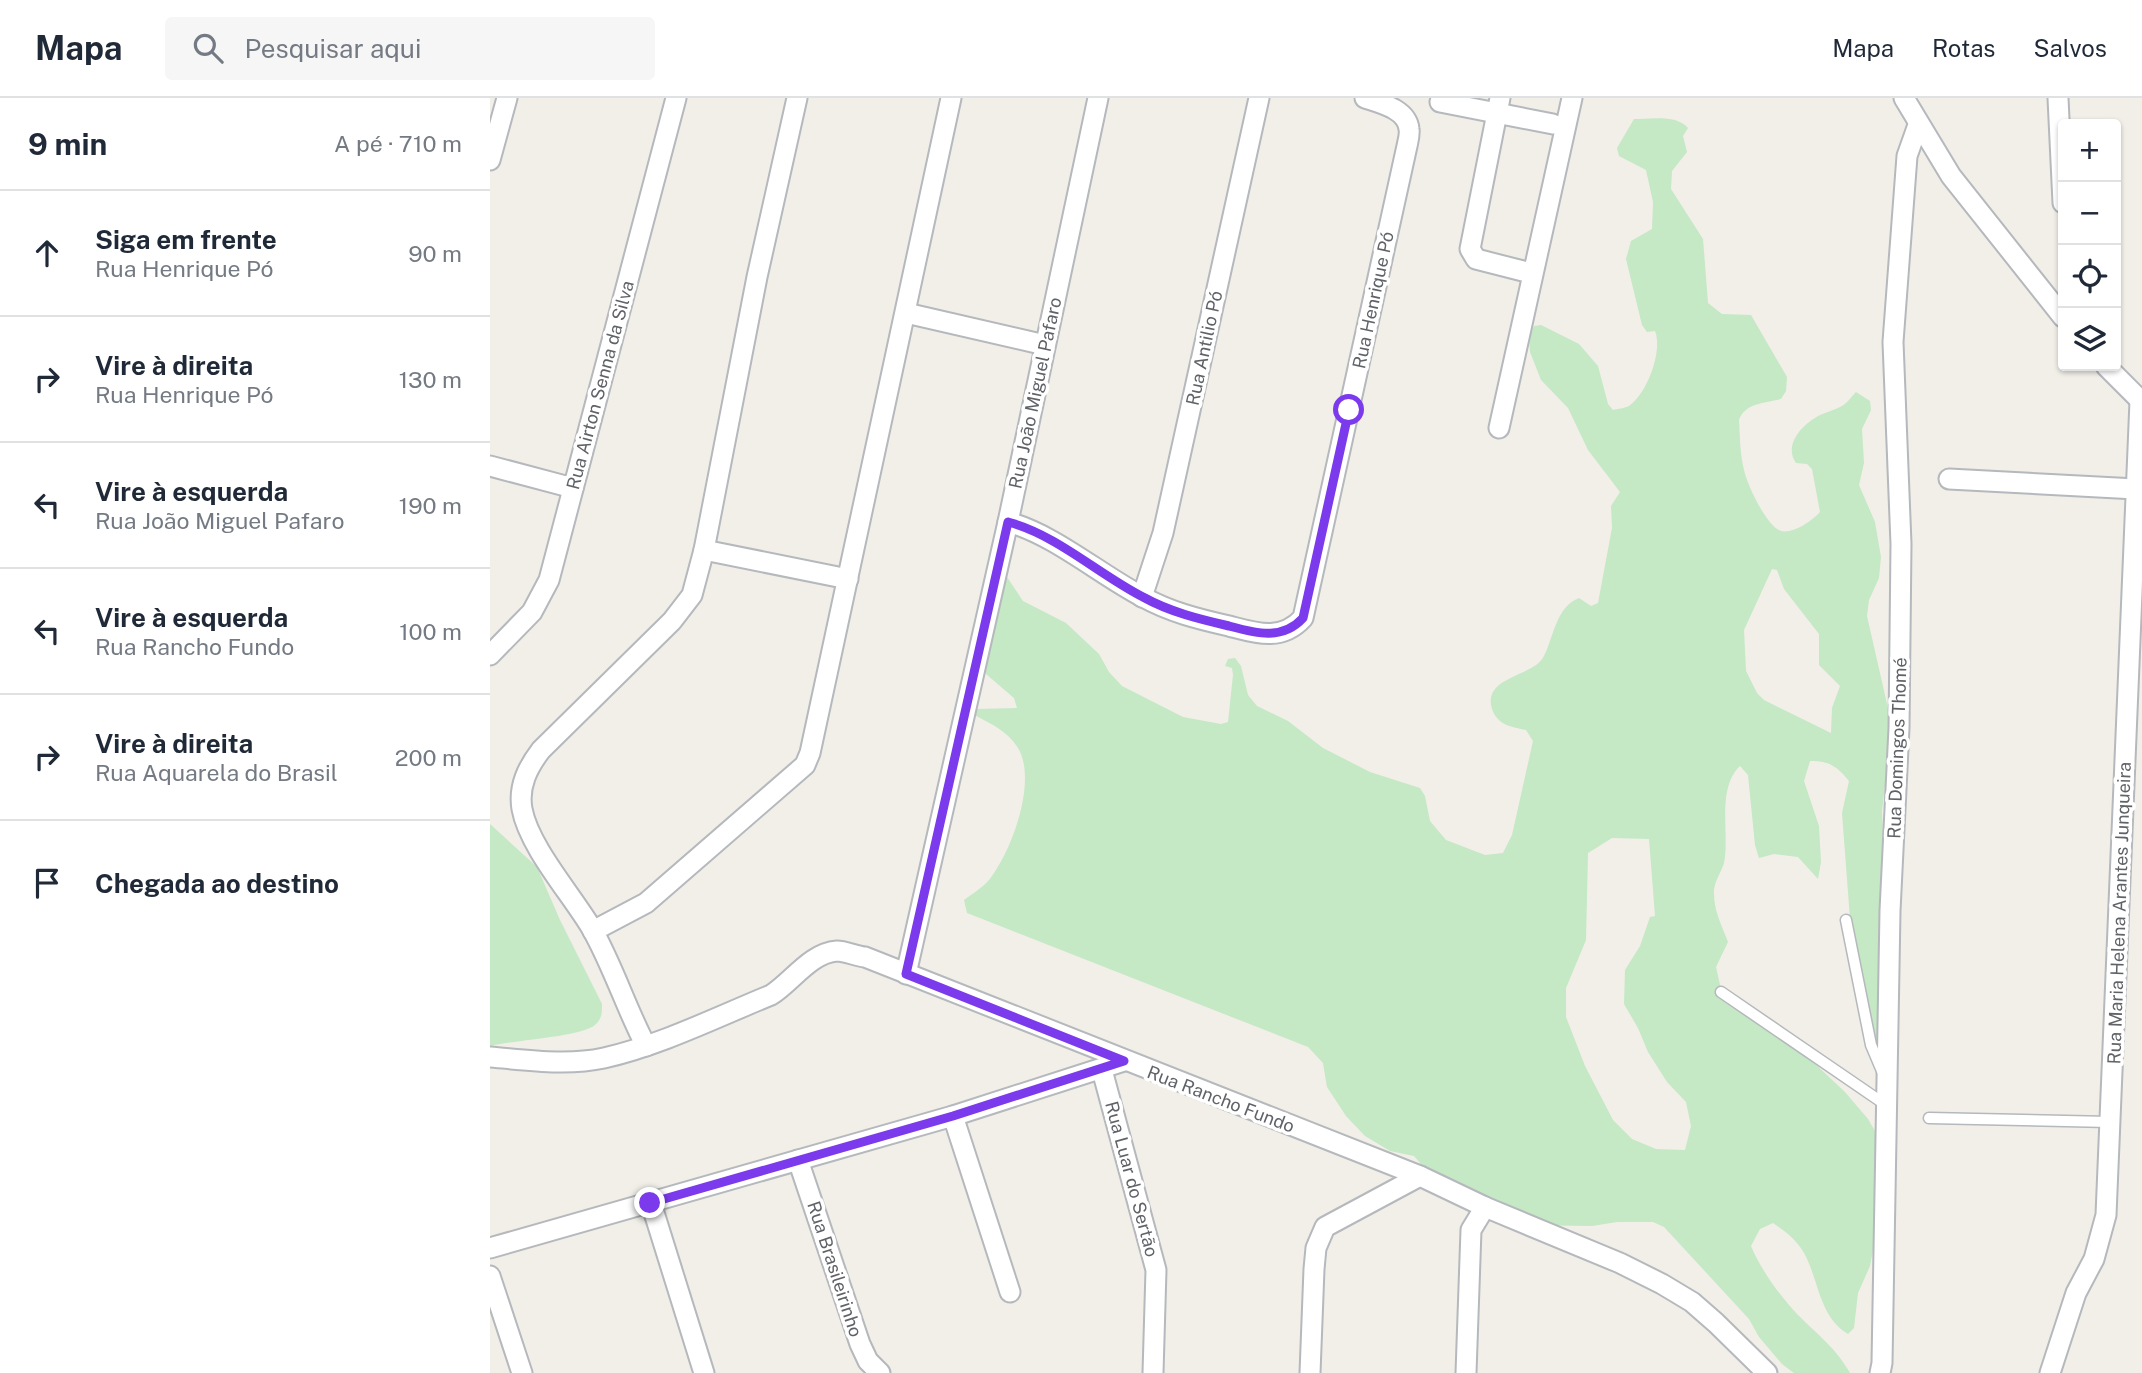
<!DOCTYPE html>
<html lang="pt">
<meta charset="utf-8">
<style>
:root{--surface:#fff;--page:#f6f6f7;--text:#1f2937;--muted:#747a83;--line:#e0e1e3}
body{margin:0;font-family:"Public Sans",sans-serif;background:var(--page);color:var(--text)}
.controls{position:absolute;right:21px;top:21px;display:grid;overflow:hidden;border-radius:7px;box-shadow:0 2px 5px #0004}
.controls button{width:63px;height:63px;display:grid;place-items:center;padding:0;border:0;border-bottom:2px solid var(--line);background:var(--surface);color:var(--text);font:35px sans-serif}
.stop{position:absolute;width:21px;height:21px;margin:-16px;border:5px solid #7c3aed;border-radius:50%;background:#fff}
.stop.end{background:#7c3aed;border-color:#fff;box-shadow:0 2px 7px #0008}
.list{margin:0;padding:0;list-style:none}
h2{display:flex;justify-content:space-between;align-items:center;height:91px;margin:0;padding:0 28px;font-size:30px}
h2 small{font-size:23px;font-weight:400;color:var(--muted)}
.list li{display:grid;grid-template-columns:46px 1fr auto;gap:21px;align-items:center;box-sizing:border-box;height:126px;padding:0 28px;border-top:2px solid var(--line)}
.list b{display:block;font-size:26px;white-space:nowrap}
.list p{margin:0;font-size:23px;white-space:nowrap;color:var(--muted)}
.list em{font-size:23px;font-style:normal;color:var(--muted)}
.icon{flex:none;width:38px;height:38px;fill:none;stroke:currentColor;stroke-width:2;stroke-linecap:round;stroke-linejoin:round}
.map{position:relative;flex:none;width:1652px;height:1275px;overflow:hidden}
header{display:flex;align-items:center;gap:42px;box-sizing:border-box;height:98px;padding:0 35px;background:var(--surface);border-bottom:2px solid var(--line)}
header strong{font-size:33px}
nav{display:flex;gap:38px;margin-inline-start:auto;font-size:24px}
.search{width:490px;height:63px;background:var(--page);display:flex;align-items:center;gap:18px;box-sizing:border-box;padding:0 24px;border-radius:7px;color:var(--muted);font-size:26px}
main{display:flex}
aside{flex:1;background:var(--surface)}
.map>svg:first-child{display:block}
.green{fill:#c5e8c5;fill-rule:evenodd}
.lines{fill:none;stroke-linecap:round;stroke-linejoin:round}
.lane-casing{stroke:#b5b8bc;stroke-width:13}
.street-casing{stroke:#b5b8bc;stroke-width:23}
.lane{stroke:#fff;stroke-width:10}
.street{stroke:#fff;stroke-width:19}
.route{stroke:#7c3aed;stroke-width:9}
.labels{text-anchor:middle;dominant-baseline:central;stroke-width:7;stroke-linejoin:round;paint-order:stroke}
.street-label{font-size:18px;fill:#5f6368;stroke:#fff}
</style>
<header>
<strong>Mapa</strong>
<div class="search"><svg class="icon" aria-label="search" viewBox="0 0 24 24"><circle cx="10" cy="10" r="6"/><path d="M15 15l6 6"/></svg>Pesquisar aqui</div>
<nav><a>Mapa</a><a>Rotas</a><a>Salvos</a></nav>
</header>
<main>
<aside>
<h2>9 min<small>A pé · 710 m</small></h2>
<ul class="list">
<li><svg class="icon" aria-label="ahead" viewBox="0 0 24 24"><path d="M12 20V5M6 11l6-6 6 6"/></svg><div><b>Siga em frente</b><p>Rua Henrique Pó</p></div><em>90 m</em></li>
<li><svg class="icon" aria-label="right" viewBox="0 0 24 24"><path d="M7 20v-9h11M14 6l5 5-5 5"/></svg><div><b>Vire à direita</b><p>Rua Henrique Pó</p></div><em>130 m</em></li>
<li><svg class="icon" aria-label="left" viewBox="0 0 24 24"><path d="M17 20v-9H6M10 6l-5 5 5 5"/></svg><div><b>Vire à esquerda</b><p>Rua João Miguel Pafaro</p></div><em>190 m</em></li>
<li><svg class="icon" aria-label="left" viewBox="0 0 24 24"><path d="M17 20v-9H6M10 6l-5 5 5 5"/></svg><div><b>Vire à esquerda</b><p>Rua Rancho Fundo</p></div><em>100 m</em></li>
<li><svg class="icon" aria-label="right" viewBox="0 0 24 24"><path d="M7 20v-9h11M14 6l5 5-5 5"/></svg><div><b>Vire à direita</b><p>Rua Aquarela do Brasil</p></div><em>200 m</em></li>
<li><svg class="icon" aria-label="arrive" viewBox="0 0 24 24"><path d="M6 21V4h12l-3 4 3 4H6"/></svg><div><b>Chegada ao destino</b></div></li>
</ul>
</aside>
<div class="map">
<svg width="1652" height="1275" viewBox="0 0 1652 1275">
<rect width="100%" height="100%" fill="#f1efe8"/>
<!-- green -->
<g class="green">
<path d="M 1144,21 C 1160,21 1187,16 1198,30 L 1193,38 L 1197,54 L 1182,73 L 1181,91 L 1213,141 L 1218,205 L 1232,216 L 1261,217 L 1297,279 L 1296,293 L 1291,301 C 1275,305 1255,305 1249,322 C 1250,339 1250,356 1254,372 C 1257,386 1276,428 1291,433 C 1303,436 1322,423 1330,414 L 1322,371 L 1317,366 L 1306,365 C 1294,348 1310,329 1325,320 C 1332,315 1342,313 1350,309 C 1357,306 1361,299 1366,294 L 1380,303 L 1381,312 L 1372,331 L 1374,365 L 1369,387 L 1385,424 L 1391,459 L 1389,480 L 1379,502 L 1377,518 L 1402,628 L 1392,713 L 1396,793 L 1389,961 L 1374,901 L 1360,821 L 1352,715 L 1359,683 C 1348,669 1338,662 1320,663 L 1314,683 L 1329,728 L 1331,764 L 1328,781 L 1308,759 L 1284,756 L 1269,760 L 1265,747 L 1258,677 L 1250,668 C 1226,691 1240,736 1234,765 C 1231,775 1223,785 1224,796 C 1224,813 1232,828 1238,844 L 1226,869 L 1232,896 L 1305,947 L 1355,994 L 1378,1021 L 1396,1052 L 1392,1106 L 1380,1168 L 1368,1195 L 1364,1230 L 1358,1236 C 1329,1219 1329,1182 1314,1155 C 1307,1142 1295,1133 1283,1125 L 1270,1131 L 1261,1148 C 1271,1172 1290,1198 1308,1217 C 1329,1238 1345,1249 1360,1275 L 1304,1275 L 1292,1266 L 1269,1239 L 1259,1221 L 1174,1129 L 1163,1124 L 1127,1124 L 1102,1128 L 1034,1127 L 986,1117 L 962,1102 L 924,1058 L 900,1053 L 875,1038 L 856,1018 L 837,989 L 833,965 L 818,949 L 477,815 L 474,802 C 482,796 492,790 499,782 C 521,755 548,683 528,650 C 517,632 499,625 481,615 L 486,611 L 527,610 L 524,600 L 496,576 L 490,564 L 491,543 L 506,525 L 503,497 L 515,476 L 533,503 L 576,525 L 609,556 L 619,574 L 632,588 L 693,619 L 731,626 L 738,624 L 743,577 L 742,570 L 735,568 L 738,561 L 745,560 L 751,568 L 758,597 L 767,608 L 798,623 L 833,650 L 880,674 L 930,690 L 935,698 L 940,723 L 956,742 L 995,757 L 1013,755 L 1022,737 L 1043,643 L 1036,632 C 1022,629 1007,627 1002,611 C 992,578 1044,579 1054,558 C 1064,538 1066,509 1089,500 L 1101,508 L 1108,505 L 1122,430 L 1121,408 L 1130,394 L 1098,352 L 1078,310 L 1051,282 L 1040,254 L 1039,238 L 1044,228 L 1051,227 L 1089,246 L 1108,268 L 1118,306 L 1123,312 C 1127,311 1135,310 1139,308 C 1157,296 1173,253 1165,233 L 1157,234 L 1152,227 L 1136,161 L 1141,143 L 1162,131 L 1163,104 L 1156,72 L 1129,58 L 1127,50 ZM 1282,471 L 1287,472 L 1294,491 L 1329,536 L 1329,567 L 1350,588 L 1342,610 L 1341,635 L 1274,602 L 1267,595 L 1256,573 L 1254,532 ZM 1122,740 L 1159,741 L 1165,818 L 1160,819 L 1150,848 L 1135,872 L 1134,906 L 1148,930 L 1158,954 L 1177,984 L 1196,1004 L 1201,1028 L 1195,1052 L 1166,1051 L 1142,1041 L 1123,1022 L 1095,968 L 1076,919 L 1076,890 L 1096,842 L 1098,755 Z"/>
<path d="M 0,726 L 47,769 L 70,822 L 112,906 C 112,915 112,921 105,927 C 91,939 23,942 0,948 Z"/>
</g>
<g class="lines">
<defs>
<g id="lane">
<polyline points="1356,822 1381,947 1392,973"/>
<polyline points="1231,894 1396,1007"/>
<polyline points="1439,1020 1620,1024"/>
</g>
<g id="street">
<polyline points="1010,0 980,151 986,161 1033,173"/>
<polyline points="1414,0 1461,78 1573,219"/>
<polyline points="1568,0 1573,105"/>
<polyline points="950,4 1063,26"/>
<polyline points="0,62 17,0"/>
<polyline points="416,215 555,247"/>
<polyline points="1616,268 1652,304"/>
<polyline points="1009,330 1082,0"/>
<polyline points="0,368 83,390"/>
<polyline points="1459,381 1646,391"/>
<path d="M 518,424 C 565,437 609,476 653,499 C 680,514 708,521 739,528 C 766,535 791,544 813,520 L 917,48 C 918,43 920,36 919,31 C 917,11 890,5 875,0"/>
<polyline points="214,452 358,481"/>
<polyline points="652,499 673,435 769,0"/>
<polyline points="0,557 42,514 59,482 186,0"/>
<polyline points="103,833 156,805 315,667 320,655 461,0"/>
<polyline points="416,876 518,424 608,0"/>
<path d="M 156,948 C 136,910 123,868 102,831 C 82,797 39,749 32,711 C 28,688 38,669 51,652 L 182,523 L 202,497 L 214,452 L 267,179 L 307,0"/>
<path d="M 0,959 C 37,962 77,968 114,960 C 171,947 227,919 281,897 C 302,884 320,855 347,853 C 355,853 366,858 375,859 L 930,1078 L 995,1109 L 1130,1165 L 1172,1186 L 1202,1204 L 1226,1225 L 1277,1275"/>
<polyline points="612,972 666,1172 663,1275"/>
<polyline points="463,1018 520,1194"/>
<polyline points="308,1062 370,1246 378,1263 390,1275"/>
<polyline points="161,1105 214,1275"/>
<polyline points="0,1150 463,1018 634,963"/>
<polyline points="0,1178 32,1275"/>
<polyline points="820,1275 824,1171 826,1150 835,1129 930,1078"/>
<polyline points="976,1275 981,1132 995,1109"/>
<polyline points="1390,1275 1392,1265 1400,813 1409,630 1411,446 1403,244 1417,58 1428,27"/>
<polyline points="1560,1275 1586,1195 1604,1161 1616,1117 1650,303"/>
</g>
</defs>
<!-- lane casing -->
<use href="#lane" class="lane-casing"/>
<!-- street casing -->
<use href="#street" class="street-casing"/>
<!-- lane -->
<use href="#lane" class="lane"/>
<!-- street -->
<use href="#street" class="street"/>
</g>
<g class="lines">
<!-- route -->
<path class="route" d="M 160,1105 L 463,1018 L 634,963 L 416,876 L 518,424 C 567,437 608,476 653,499 C 680,514 709,521 739,528 C 765,535 792,543 813,520 L 859,312"/>
</g>
<g class="labels">
<!-- street labels -->
<g class="street-label">
<text transform="translate(883 202) rotate(-78)">Rua Henrique Pó</text>
<text transform="translate(714 250) rotate(-78)">Rua Antilio Pó</text>
<text transform="translate(110 287) rotate(-75)">Rua Airton Senna da Silva</text>
<text transform="translate(545 295) rotate(-78)">Rua João Miguel Pafaro</text>
<text transform="translate(1407 650) rotate(-88)">Rua Domingos Thomé</text>
<text transform="translate(1629 815) rotate(-88)">Rua Maria Helena Arantes Junqueira</text>
<text transform="translate(731 1001) rotate(21)">Rua Rancho Fundo</text>
<text transform="translate(642 1081) rotate(75)">Rua Luar do Sertão</text>
<text transform="translate(345 1171) rotate(72)">Rua Brasileirinho</text>
</g>
</g>
</svg>
<div class="controls">
<button>+</button>
<button>−</button>
<button><svg class="icon" aria-label="locate" viewBox="0 0 24 24"><circle cx="12" cy="12" r="6"/><path d="M12 2v4M12 18v4M2 12h4M18 12h4"/></svg></button>
<button><svg class="icon" aria-label="layers" viewBox="0 0 24 24"><path d="M12 4l9 5-9 5-9-5zM3 14l9 5 9-5"/></svg></button>
</div>
<div class="stop" style="left:859px;top:312px"></div>
<div class="stop end" style="left:160px;top:1105px"></div>
</div>
</main>
